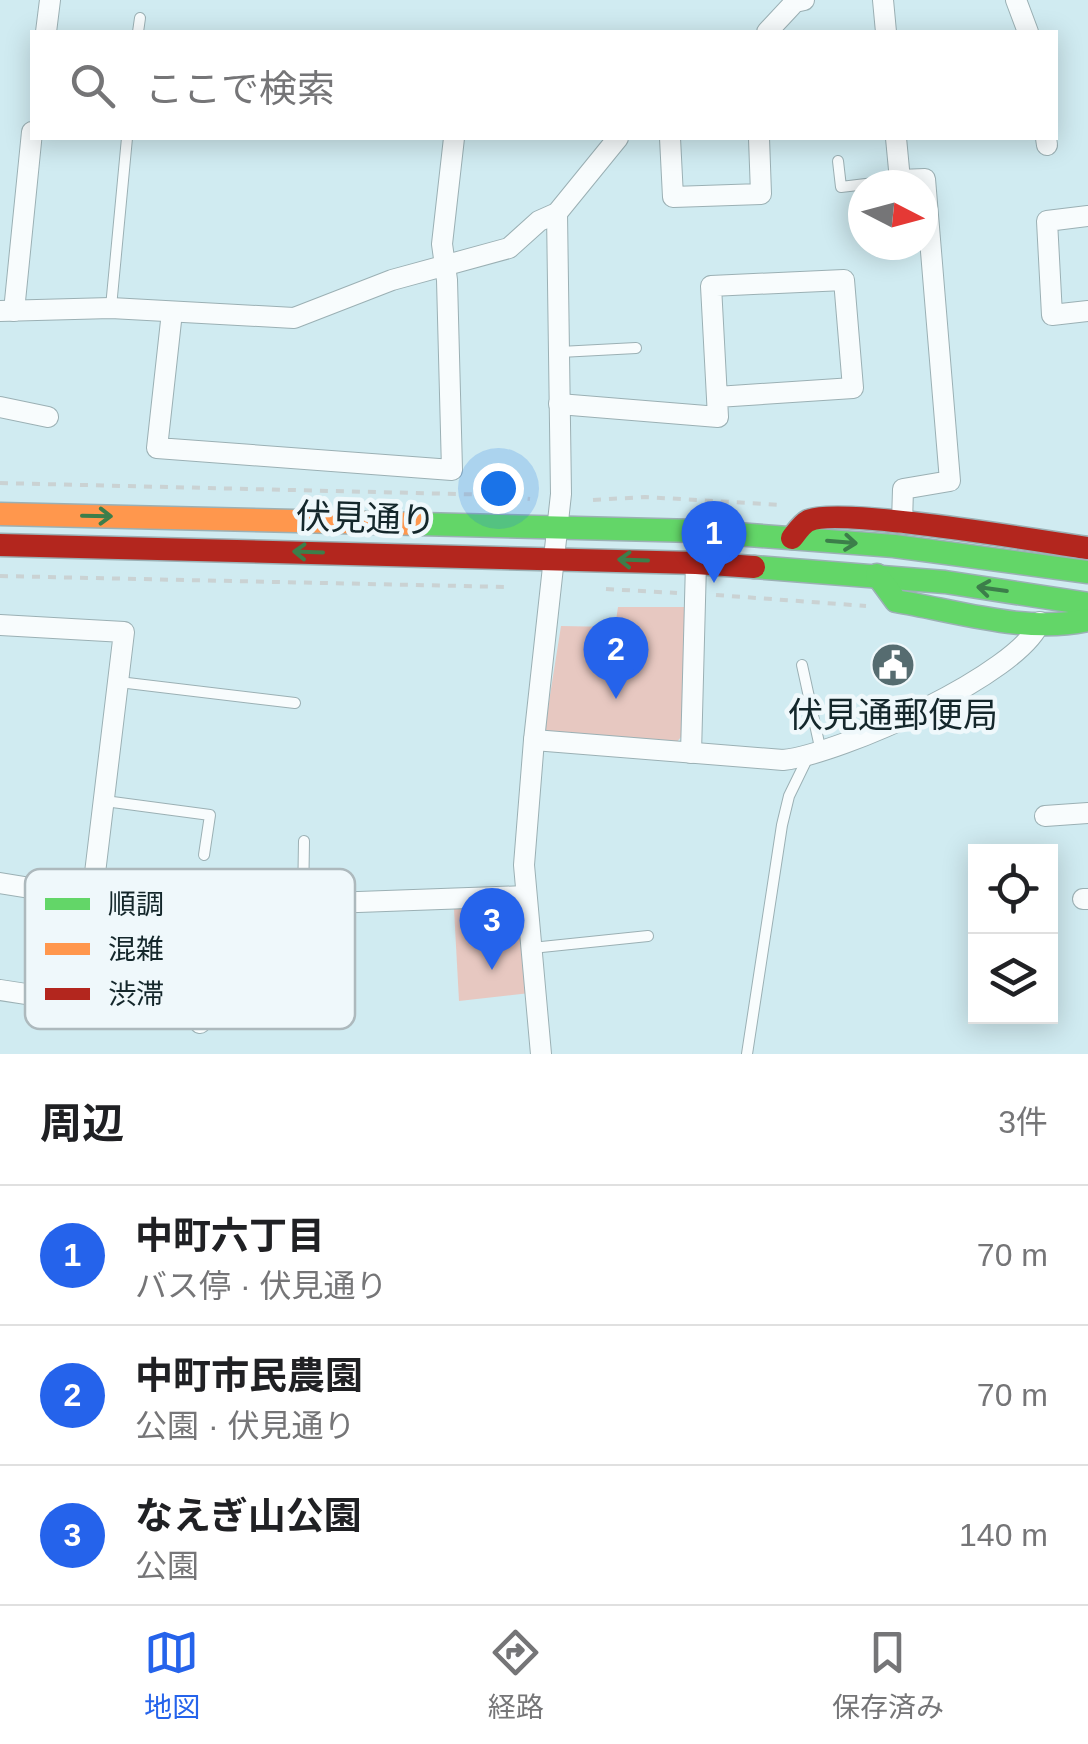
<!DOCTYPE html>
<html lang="ja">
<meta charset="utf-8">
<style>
:root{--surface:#fff;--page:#f2f2f2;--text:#202124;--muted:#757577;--line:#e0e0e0;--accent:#2563eb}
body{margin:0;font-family:Arial,"Noto Sans JP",sans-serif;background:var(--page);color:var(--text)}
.controls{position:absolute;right:30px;bottom:30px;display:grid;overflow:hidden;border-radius:0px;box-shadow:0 5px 25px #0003}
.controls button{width:90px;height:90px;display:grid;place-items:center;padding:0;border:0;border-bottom:2px solid var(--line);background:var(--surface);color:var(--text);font:50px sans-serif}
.compass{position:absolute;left:848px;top:170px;width:90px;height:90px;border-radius:50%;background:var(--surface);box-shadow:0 5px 25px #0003;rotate:96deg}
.you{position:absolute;left:498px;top:488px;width:35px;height:35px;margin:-25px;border:8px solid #fff;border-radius:50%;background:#1a73e8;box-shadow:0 0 0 15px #1a73e833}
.badge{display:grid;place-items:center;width:65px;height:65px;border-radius:50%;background:var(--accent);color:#fff;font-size:32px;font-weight:700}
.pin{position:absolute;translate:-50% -82px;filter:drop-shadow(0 2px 5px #0008)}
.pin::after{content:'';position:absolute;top:52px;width:35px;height:30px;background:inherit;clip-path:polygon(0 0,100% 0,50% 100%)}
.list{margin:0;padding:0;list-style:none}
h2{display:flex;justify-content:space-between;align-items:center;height:130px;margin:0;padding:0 40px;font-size:42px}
h2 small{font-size:32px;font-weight:400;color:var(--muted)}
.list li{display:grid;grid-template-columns:65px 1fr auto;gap:30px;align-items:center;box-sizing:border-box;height:140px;padding:0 40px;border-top:2px solid var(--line)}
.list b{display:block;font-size:38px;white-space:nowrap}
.list p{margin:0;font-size:32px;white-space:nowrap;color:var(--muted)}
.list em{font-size:32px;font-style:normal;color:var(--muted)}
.icon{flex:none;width:55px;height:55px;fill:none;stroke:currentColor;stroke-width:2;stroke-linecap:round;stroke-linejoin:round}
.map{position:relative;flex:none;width:1088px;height:1054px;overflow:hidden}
.search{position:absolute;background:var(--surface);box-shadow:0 5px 25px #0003;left:30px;right:30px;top:30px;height:110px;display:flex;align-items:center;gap:25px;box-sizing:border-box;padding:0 35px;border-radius:0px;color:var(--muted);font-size:38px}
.sheet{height:550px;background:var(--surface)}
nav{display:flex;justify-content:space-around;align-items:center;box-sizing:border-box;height:140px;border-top:2px solid var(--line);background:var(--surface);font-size:28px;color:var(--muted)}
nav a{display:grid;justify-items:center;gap:5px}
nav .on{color:var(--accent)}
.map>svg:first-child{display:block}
.green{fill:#e7c8c1}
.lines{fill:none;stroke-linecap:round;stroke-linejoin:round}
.lane-casing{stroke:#9bb0b4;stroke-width:12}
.street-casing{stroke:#9bb0b4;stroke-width:22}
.fast-casing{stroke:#9bb0b4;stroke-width:25}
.slow-casing{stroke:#9bb0b4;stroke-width:25}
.jam-casing{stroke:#9bb0b4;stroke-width:25}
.path{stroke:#cad2d3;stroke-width:4;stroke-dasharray:8 8;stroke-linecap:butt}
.lane{stroke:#f8fcfd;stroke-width:10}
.street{stroke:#f8fcfd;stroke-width:20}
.fast{stroke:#63d668;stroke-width:22}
.slow{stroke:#ff974d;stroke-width:22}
.jam{stroke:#b3261e;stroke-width:22}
.oneway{stroke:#3c7e4a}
.labels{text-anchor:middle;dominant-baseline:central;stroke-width:9;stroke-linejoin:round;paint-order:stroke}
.street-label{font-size:35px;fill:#14272b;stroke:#eff8fb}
.poi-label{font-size:35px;fill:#14272b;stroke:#eff8fb}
.key{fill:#eff8fb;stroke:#adb9bd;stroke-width:2.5}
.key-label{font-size:28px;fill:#14272b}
</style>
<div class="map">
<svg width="1088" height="1054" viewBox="0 0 1088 1054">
<rect width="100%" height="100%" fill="#d0ebf1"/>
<!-- green -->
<g class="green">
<polygon points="618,607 688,607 681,737 675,744 544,733 561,626 615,627"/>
<polygon points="521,904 530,993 459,1001 454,909"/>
</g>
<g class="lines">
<defs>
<g id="lane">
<polyline points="138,32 140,18"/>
<polyline points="838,161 841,187 899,180"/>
<polyline points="111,307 127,138"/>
<polyline points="560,352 636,348"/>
<polyline points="802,665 821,752"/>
<polyline points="119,682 295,703"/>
<polyline points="105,801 210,815 204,855"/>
<polyline points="303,903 304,841"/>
<polyline points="532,948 648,936"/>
<polyline points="747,1054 782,825 789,796 808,757"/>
</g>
<g id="street">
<polyline points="883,0 886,32"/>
<polyline points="1016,0 1028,32"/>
<polyline points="46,32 50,0"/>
<polyline points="767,32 795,2 804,0"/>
<polyline points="670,138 673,197 761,194 759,138"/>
<polyline points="896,138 900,180 925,179 950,481 903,489 902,523"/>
<polyline points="1046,138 1047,145"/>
<polyline points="1088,216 1047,221 1052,315 1088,311"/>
<polyline points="0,311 111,308 294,318 392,280 509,248 539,221 557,213 618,138"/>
<polyline points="14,311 32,132"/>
<polyline points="172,312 157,448 452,470 447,280 442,244 454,138"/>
<polyline points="559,404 718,417 711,286 844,280 853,388 717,397"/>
<polyline points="0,407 48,417"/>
<polyline points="0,625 124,632 92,898 0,883"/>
<path d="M 534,740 L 783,760 C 840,754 1020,674 1040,622"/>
<polyline points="691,753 696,563"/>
<polyline points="1045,816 1088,813"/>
<polyline points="1083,899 1088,899"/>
<polyline points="0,990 39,996"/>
<polyline points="203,994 298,1001 303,904 526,896"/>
<path d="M 200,1023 C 203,995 199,969 201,941"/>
<polyline points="541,1054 524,865 534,740 561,494 557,213"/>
</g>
<g id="fast">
<polyline points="420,524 696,531 894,546 1088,572"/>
<polyline points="754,567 945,582 1088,604"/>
<path d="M 877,575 L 896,601 C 956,611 1027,634 1088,620"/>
</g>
<polyline id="slow" points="0,514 420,524"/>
<g id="jam">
<path d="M 792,538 C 796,533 802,524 808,521 C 836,506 1045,542 1088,548"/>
<polyline points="0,545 696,563 754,567"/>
</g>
</defs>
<!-- lane casing -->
<use href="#lane" class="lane-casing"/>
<!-- street casing -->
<use href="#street" class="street-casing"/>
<!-- fast casing -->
<use href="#fast" class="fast-casing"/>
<!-- slow casing -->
<use href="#slow" class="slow-casing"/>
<!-- jam casing -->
<use href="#jam" class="jam-casing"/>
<!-- path -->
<g class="path">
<polyline points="0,483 499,495 530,499"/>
<polyline points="593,500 645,497 783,505"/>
<polyline points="0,576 508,587"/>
<polyline points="606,589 677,593"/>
<polyline points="716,595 866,606"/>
</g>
<!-- lane -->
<use href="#lane" class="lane"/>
<!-- street -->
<use href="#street" class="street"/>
<!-- fast -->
<use href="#fast" class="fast"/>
<!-- slow -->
<use href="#slow" class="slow"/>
<!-- jam -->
<use href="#jam" class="jam"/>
</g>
<!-- one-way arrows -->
<defs><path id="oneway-shaft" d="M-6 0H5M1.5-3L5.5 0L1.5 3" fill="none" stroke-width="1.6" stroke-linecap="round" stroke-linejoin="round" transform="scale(2.5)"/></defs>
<g class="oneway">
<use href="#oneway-shaft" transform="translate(97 516) rotate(1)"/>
<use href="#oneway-shaft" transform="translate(842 542) rotate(5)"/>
<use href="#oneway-shaft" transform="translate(308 552) rotate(-178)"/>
<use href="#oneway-shaft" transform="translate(633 560) rotate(-178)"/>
<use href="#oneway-shaft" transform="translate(992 589) rotate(-172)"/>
</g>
<!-- icons -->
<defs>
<symbol id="civic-disc" viewBox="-11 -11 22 22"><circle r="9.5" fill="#566c70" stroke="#eff8fb"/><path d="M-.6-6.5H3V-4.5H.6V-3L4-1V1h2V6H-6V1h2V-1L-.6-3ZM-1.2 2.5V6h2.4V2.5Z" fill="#fff"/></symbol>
</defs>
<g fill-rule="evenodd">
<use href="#civic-disc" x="868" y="640" width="50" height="50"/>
</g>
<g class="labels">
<!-- street labels -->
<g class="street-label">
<text transform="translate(366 518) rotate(2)">伏見通り</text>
</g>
<!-- poi labels -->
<g class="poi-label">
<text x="893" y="714">伏見通郵便局</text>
</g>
</g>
<!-- legend -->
<rect x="25" y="869" width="330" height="160" rx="15" class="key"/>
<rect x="45" y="898" width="45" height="12" fill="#63d668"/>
<rect x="45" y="943" width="45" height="12" fill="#ff974d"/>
<rect x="45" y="988" width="45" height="12" fill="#b3261e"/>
<g class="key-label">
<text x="108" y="914">順調</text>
<text x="108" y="959">混雑</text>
<text x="108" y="1004">渋滞</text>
</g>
</svg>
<div class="controls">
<button><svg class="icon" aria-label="locate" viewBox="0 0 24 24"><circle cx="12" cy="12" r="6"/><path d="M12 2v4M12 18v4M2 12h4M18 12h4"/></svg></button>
<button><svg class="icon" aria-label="layers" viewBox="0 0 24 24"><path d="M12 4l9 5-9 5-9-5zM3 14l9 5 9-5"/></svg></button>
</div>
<svg class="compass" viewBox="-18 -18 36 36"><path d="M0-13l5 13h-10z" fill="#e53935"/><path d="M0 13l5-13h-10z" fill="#757577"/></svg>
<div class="you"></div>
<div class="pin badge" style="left:714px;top:583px">1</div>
<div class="pin badge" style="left:616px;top:699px">2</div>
<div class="pin badge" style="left:492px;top:970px">3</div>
<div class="search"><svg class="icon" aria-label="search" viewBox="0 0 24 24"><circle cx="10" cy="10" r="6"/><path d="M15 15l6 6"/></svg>ここで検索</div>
</div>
<section class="sheet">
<h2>周辺<small>3件</small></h2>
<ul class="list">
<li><span class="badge">1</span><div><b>中町六丁目</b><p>バス停 · 伏見通り</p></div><em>70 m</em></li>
<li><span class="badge">2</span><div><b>中町市民農園</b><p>公園 · 伏見通り</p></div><em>70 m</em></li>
<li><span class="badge">3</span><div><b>なえぎ山公園</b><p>公園</p></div><em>140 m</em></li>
</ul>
</section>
<nav>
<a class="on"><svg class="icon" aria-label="map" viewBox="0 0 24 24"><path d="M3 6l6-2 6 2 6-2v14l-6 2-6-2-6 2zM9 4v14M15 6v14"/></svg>地図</a>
<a><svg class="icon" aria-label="directions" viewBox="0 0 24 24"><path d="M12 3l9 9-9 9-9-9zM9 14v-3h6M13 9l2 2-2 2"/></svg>経路</a>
<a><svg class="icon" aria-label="saved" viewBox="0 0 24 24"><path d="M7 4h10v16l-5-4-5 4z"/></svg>保存済み</a>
</nav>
